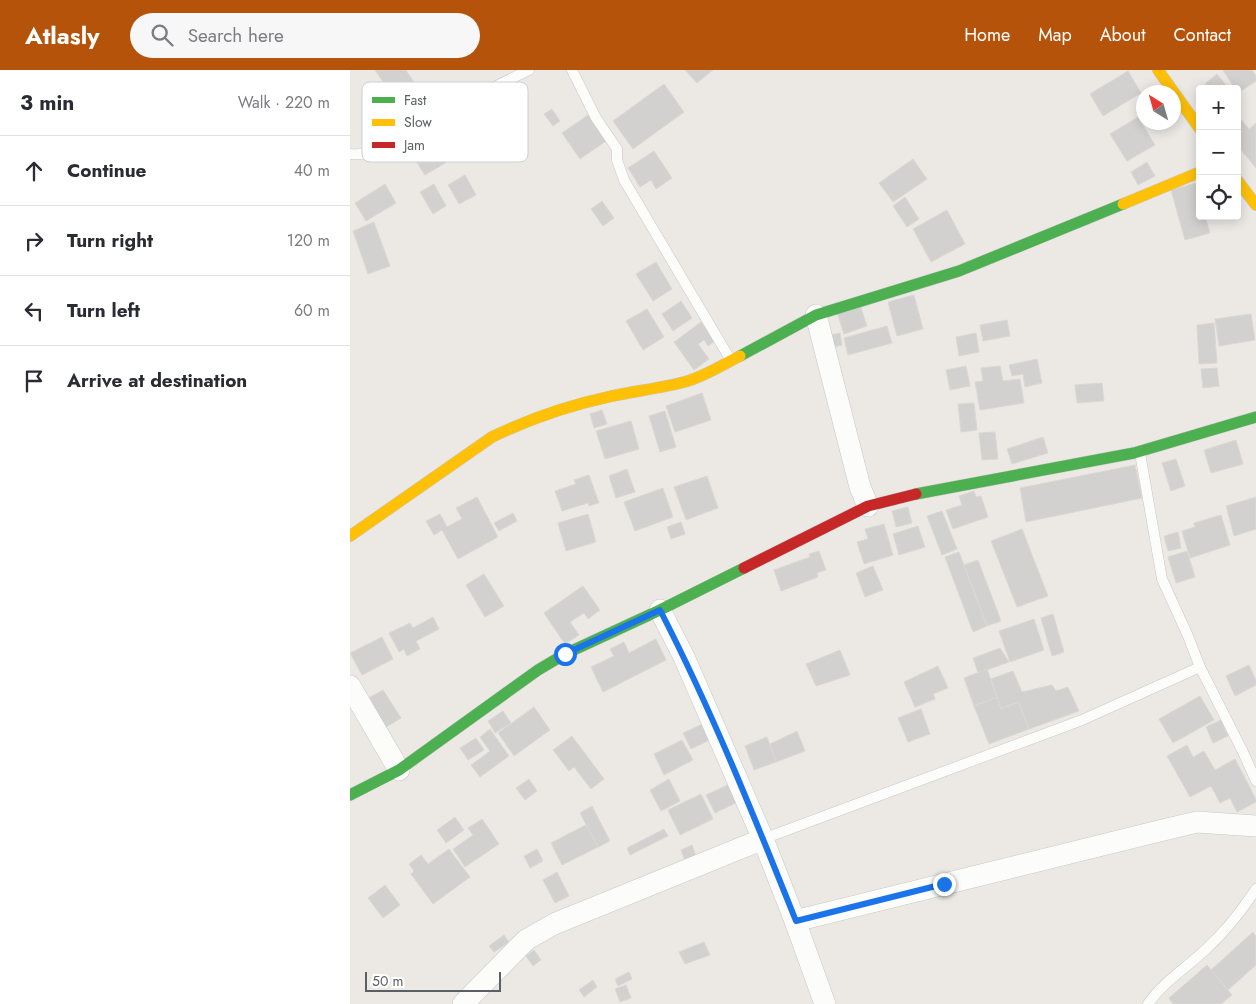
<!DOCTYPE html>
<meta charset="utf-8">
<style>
:root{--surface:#fff;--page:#f7f7f7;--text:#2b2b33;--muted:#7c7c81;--line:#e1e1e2;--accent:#b45309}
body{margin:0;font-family:Jost,sans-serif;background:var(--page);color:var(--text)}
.controls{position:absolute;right:15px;top:15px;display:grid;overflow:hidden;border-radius:5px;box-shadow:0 2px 12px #0003}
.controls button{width:45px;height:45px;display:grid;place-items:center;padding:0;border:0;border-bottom:1px solid var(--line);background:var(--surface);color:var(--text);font:25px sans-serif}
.compass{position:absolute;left:786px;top:15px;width:45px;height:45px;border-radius:50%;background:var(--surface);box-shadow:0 2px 12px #0003;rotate:323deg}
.scale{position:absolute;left:15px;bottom:12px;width:136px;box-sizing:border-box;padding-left:5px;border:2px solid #5a6064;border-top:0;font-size:14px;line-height:18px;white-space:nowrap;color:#5a6064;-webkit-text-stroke:4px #fff;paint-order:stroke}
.stop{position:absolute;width:15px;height:15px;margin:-11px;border:4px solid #1a73e8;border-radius:50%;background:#fff}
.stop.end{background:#1a73e8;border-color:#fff;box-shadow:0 1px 5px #0008}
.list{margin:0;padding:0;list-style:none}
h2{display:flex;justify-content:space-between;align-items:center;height:65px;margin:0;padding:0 20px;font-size:21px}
h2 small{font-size:16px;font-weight:400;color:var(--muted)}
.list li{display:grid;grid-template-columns:32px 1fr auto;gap:15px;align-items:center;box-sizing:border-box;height:70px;padding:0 20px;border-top:1px solid var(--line)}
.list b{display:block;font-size:19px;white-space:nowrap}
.list em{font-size:16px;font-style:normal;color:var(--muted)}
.icon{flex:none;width:28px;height:28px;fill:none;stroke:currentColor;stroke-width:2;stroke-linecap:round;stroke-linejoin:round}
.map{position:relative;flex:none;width:906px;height:934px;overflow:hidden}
header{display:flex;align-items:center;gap:30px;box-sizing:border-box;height:70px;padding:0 25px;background:var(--accent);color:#fff}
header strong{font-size:24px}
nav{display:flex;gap:28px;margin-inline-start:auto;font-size:18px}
.search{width:350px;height:45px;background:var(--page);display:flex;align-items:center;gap:12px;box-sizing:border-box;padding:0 18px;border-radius:28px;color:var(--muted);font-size:19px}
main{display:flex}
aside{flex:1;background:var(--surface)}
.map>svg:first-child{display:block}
.building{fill:#d3d1cf;stroke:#dbd8d4}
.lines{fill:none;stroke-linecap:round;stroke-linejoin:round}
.lane-casing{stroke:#c8c8c8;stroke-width:11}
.street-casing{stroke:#c8c8c8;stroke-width:22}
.fast-casing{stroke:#c8c8c7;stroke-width:12}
.slow-casing{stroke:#c8c8c7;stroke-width:12}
.jam-casing{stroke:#c8c8c7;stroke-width:12}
.lane{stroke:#fcfcfb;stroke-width:10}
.street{stroke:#fcfcfb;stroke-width:21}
.fast{stroke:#4caf50;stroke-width:11}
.slow{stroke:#ffc107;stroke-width:11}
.jam{stroke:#c62828;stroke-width:11}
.route{stroke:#1a73e8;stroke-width:6}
.key{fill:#fff;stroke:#cecfd0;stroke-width:1}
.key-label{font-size:14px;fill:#5a6064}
</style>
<header>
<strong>Atlasly</strong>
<div class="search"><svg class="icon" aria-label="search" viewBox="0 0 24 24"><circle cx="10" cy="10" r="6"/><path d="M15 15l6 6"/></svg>Search here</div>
<nav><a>Home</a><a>Map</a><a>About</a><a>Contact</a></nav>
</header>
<main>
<aside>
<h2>3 min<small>Walk · 220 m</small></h2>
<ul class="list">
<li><svg class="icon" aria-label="ahead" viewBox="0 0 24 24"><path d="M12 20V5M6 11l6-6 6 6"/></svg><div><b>Continue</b></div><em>40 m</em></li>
<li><svg class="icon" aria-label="right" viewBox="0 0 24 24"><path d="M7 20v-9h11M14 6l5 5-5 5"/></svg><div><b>Turn right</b></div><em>120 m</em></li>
<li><svg class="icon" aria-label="left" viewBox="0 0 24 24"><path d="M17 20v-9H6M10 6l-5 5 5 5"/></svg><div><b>Turn left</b></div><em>60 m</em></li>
<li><svg class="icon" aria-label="arrive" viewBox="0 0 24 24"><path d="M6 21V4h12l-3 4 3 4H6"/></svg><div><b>Arrive at destination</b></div></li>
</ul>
</aside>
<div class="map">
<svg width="906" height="934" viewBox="0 0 906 934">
<rect width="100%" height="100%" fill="#ece9e5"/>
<!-- building -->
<g class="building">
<polygon points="25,0 56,0 67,17 46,31"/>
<polygon points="335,0 363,0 347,13"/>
<polygon points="873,0 902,0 906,6 906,11 888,23 887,19 885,19"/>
<polygon points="778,1 791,23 753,46 740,24"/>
<polygon points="867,4 879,19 859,19 855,14"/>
<polygon points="314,14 334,42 283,79 263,51"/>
<polygon points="202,39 210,51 203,56 194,44"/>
<polygon points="238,45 256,71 230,89 212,63"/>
<polygon points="887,45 899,59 906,53 906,98 887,75"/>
<polygon points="788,47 805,75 777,91 760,64"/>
<polygon points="93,57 110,84 75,105 58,79"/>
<polygon points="304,81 322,108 306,119 301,110 290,117 278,98"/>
<polygon points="563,89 577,109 543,132 529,113"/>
<polygon points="797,92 805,106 788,115 781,102"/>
<polygon points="115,105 126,125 109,134 98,115"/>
<polygon points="850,112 850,146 855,146 860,163 835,170 821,120"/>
<polygon points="35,114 46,133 16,151 5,133"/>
<polygon points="84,114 96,136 83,144 70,122"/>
<polygon points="555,127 569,149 557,157 543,136"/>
<polygon points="252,131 264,148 253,156 241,139"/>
<polygon points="597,140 615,174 581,192 563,159"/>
<polygon points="24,152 40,196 18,204 3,161"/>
<polygon points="306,192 322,219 303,231 286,204"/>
<polygon points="564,225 573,259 547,266 538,232"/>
<polygon points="331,231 342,248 323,261 312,244"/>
<polygon points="510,235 517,256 494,264 487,242"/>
<polygon points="297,239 314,267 293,280 276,251"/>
<polygon points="901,244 905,270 869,276 865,249"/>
<polygon points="657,250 660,266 633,271 630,255"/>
<polygon points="351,252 365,271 358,276 354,270 348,274 359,289 344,300 324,272"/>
<polygon points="864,253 867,293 849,294 847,255"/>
<polygon points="537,256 542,273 498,285 494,268"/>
<polygon points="490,263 492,275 484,277 481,265"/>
<polygon points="626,263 629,282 609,286 606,267"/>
<polygon points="687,289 692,313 675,317 673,304 662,306 659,295"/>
<polygon points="616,296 620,316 600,320 596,300"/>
<polygon points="650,296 653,311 670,309 674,333 630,340 625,312 633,311 631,298"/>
<polygon points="867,298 869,316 853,318 851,299"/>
<polygon points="752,313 754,331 727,333 725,315"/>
<polygon points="352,323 361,350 325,362 316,336"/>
<polygon points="624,333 627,360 611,362 608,334"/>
<polygon points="252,340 257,354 244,358 240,344"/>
<polygon points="315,341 326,377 310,382 299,346"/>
<polygon points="281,351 289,379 255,389 246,361"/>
<polygon points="645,362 648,389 632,390 629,363"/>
<polygon points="693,367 698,383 662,394 657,379"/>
<polygon points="886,370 893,394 861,403 854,380"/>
<polygon points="826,389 835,416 821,421 812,393"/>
<polygon points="785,395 792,428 676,452 670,418"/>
<polygon points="277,399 285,422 266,428 259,406"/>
<polygon points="239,405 249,433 239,436 238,433 212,441 205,421 226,414 224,410"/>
<polygon points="357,406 368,438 336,450 324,417"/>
<polygon points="313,418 323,447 285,461 274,432"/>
<polygon points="624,421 626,427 631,426 638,447 603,459 596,440 612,435 609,426"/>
<polygon points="127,427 148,467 108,489 92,460 84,465 76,451 90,444 97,457 112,449 106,438"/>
<polygon points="906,427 906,459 884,466 876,436"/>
<polygon points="558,437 562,453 546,457 542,441"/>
<polygon points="592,441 607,479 592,485 577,446"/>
<polygon points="163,443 167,451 149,461 144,453"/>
<polygon points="238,444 246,472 216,481 208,453"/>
<polygon points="871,445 880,475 840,488 832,461 845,457 844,453"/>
<polygon points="331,452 335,464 321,469 317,457"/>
<polygon points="534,454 543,485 514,494 507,472 518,469 515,459"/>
<polygon points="568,456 575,477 549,485 543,464"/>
<polygon points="672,459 698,526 667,537 641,471"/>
<polygon points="828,462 831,478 818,481 814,466"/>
<polygon points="469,481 476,500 467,503 468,507 431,521 424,500 460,487 459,484"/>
<polygon points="837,481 845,507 826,513 818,487"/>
<polygon points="609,482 637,556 623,562 595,487"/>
<polygon points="628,490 651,551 637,556 614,495"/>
<polygon points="523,496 533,520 515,527 506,503"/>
<polygon points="134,504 154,536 135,547 116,515"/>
<polygon points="233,516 250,540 238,549 234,543 220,552 229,565 215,574 194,543"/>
<polygon points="703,544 714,582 702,586 691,548"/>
<polygon points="83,547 89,559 66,571 70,579 57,586 54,579 49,582 39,563 60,553 63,558"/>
<polygon points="684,549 694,580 660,592 649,561"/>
<polygon points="32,567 43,589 12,605 0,583"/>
<polygon points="306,569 316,590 253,622 241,597 264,586 260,579 274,572 279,583"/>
<polygon points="650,578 659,592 628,603 623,588"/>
<polygon points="490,580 500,605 466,616 456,594"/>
<polygon points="899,595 906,610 906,615 885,626 876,606"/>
<polygon points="588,596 598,618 583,624 585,629 565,637 554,612"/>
<polygon points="637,599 647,627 624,636 614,608"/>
<polygon points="663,601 672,622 702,615 706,621 718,617 729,641 679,659 668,632 651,639 641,609"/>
<polygon points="33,620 51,648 33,659 15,630"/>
<polygon points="850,626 864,650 823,673 809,649"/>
<polygon points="647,627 651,639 668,632 679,659 639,674 624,636"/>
<polygon points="184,637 200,660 164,686 148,663"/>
<polygon points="571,639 580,664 558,672 548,648"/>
<polygon points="153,641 161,653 145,663 138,651"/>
<polygon points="871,650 878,666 863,673 856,657"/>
<polygon points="357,652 364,668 341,679 333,663"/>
<polygon points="140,659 159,686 130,707 121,695 140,681 130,667"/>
<polygon points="447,661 455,681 426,692 420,674"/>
<polygon points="222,666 254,709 241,719 224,697 219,701 203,680"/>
<polygon points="417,667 426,692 404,700 395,676"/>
<polygon points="126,668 134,680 118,690 110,678"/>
<polygon points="332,670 343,690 314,705 304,684"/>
<polygon points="837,675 843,687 854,681 865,700 885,689 906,729 906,732 887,742 880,728 870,733 861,716 840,727 817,686"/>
<polygon points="179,709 187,721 175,730 166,718"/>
<polygon points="319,709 330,731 311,741 300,720"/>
<polygon points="384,712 392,730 365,743 356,725"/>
<polygon points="351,724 363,749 330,765 318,740"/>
<polygon points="242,736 260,771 248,777 230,743"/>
<polygon points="105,747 114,760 96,773 87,760"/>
<polygon points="132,749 149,774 115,797 103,779 123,765 118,758"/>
<polygon points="236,755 248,777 212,795 201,773"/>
<polygon points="314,759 318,766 280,785 277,778"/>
<polygon points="342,775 346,786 335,791 331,780"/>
<polygon points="99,779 120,807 83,834 61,804 64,801 59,794 71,785 78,794"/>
<polygon points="187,779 193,791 180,798 174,786"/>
<polygon points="207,802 219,826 205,833 193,810"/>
<polygon points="35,815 50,835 33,848 18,828"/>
<polygon points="903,862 906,867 906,895 878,920 861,900"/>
<polygon points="154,865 159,872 144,882 139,876"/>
<polygon points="354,872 360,885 335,894 329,882"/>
<polygon points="184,880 191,890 183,896 176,886"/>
<polygon points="857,895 882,925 871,934 823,934 819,928"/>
<polygon points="279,902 282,909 268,916 265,909"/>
<polygon points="243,910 247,917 234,927 229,920"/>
<polygon points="276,915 281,928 270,932 265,919"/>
</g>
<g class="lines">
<defs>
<g id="lane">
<polyline points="222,0 246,48 267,79 267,90 274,110 380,289"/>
<path d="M 0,84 C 39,88 79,54 111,35 C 133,22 156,11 179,0"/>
<polyline points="790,383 812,509 838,566 850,597 893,682 906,711"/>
<polyline points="413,769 732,650 850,597"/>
<path d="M 798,934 C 812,913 836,898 854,881 C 874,863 891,842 906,819"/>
</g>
<g id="street">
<polyline points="466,245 510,417 518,436"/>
<polyline points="310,540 334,587 413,769 445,851 475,934"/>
<polyline points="0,616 49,700"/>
<polyline points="445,851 809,761 847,752 906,756"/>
<polyline points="113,934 176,870 204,854 413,769"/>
</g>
<g id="fast">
<polyline points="390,286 466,245 609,201 773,134"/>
<polyline points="566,424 784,383 906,347"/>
<polyline points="0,725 49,700 188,600 215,584 310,540 394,498"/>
</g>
<g id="slow">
<polyline points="808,0 850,59"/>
<polyline points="887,110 906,135"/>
<polyline points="773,134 850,102"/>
<path d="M 0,466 L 142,367 C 181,348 220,335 262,326 C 286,321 311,318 334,312 C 354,307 372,295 390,286"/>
</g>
<polyline id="jam" points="394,498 518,436 566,424"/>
</defs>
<!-- lane casing -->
<use href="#lane" class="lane-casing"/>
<!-- street casing -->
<use href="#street" class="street-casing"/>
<!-- fast casing -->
<use href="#fast" class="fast-casing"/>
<!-- slow casing -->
<use href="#slow" class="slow-casing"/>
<!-- jam casing -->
<use href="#jam" class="jam-casing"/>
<!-- lane -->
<use href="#lane" class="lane"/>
<!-- street -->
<use href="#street" class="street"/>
<!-- fast -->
<use href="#fast" class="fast"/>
<!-- slow -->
<use href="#slow" class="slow"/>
<!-- jam -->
<use href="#jam" class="jam"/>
</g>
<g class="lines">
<!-- route -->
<path class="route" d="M 215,584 L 310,540 C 362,641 404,746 446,851 L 594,814"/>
</g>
<!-- legend -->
<rect x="12" y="12" width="166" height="80" rx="8" class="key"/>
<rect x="22" y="27" width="23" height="6" fill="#4caf50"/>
<rect x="22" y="49" width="23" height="7" fill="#ffc107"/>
<rect x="22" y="72" width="23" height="6" fill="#c62828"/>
<g class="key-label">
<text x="54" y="35">Fast</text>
<text x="54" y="57">Slow</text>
<text x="54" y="80">Jam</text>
</g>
</svg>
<div class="controls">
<button>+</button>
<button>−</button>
<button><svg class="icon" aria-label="locate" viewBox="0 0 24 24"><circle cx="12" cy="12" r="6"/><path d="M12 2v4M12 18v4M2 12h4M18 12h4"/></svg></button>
</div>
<svg class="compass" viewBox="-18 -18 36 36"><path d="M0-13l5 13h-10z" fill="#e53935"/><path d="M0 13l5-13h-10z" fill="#7c7c81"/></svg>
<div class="scale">50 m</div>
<div class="stop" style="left:215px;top:584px"></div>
<div class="stop end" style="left:594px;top:814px"></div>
</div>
</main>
